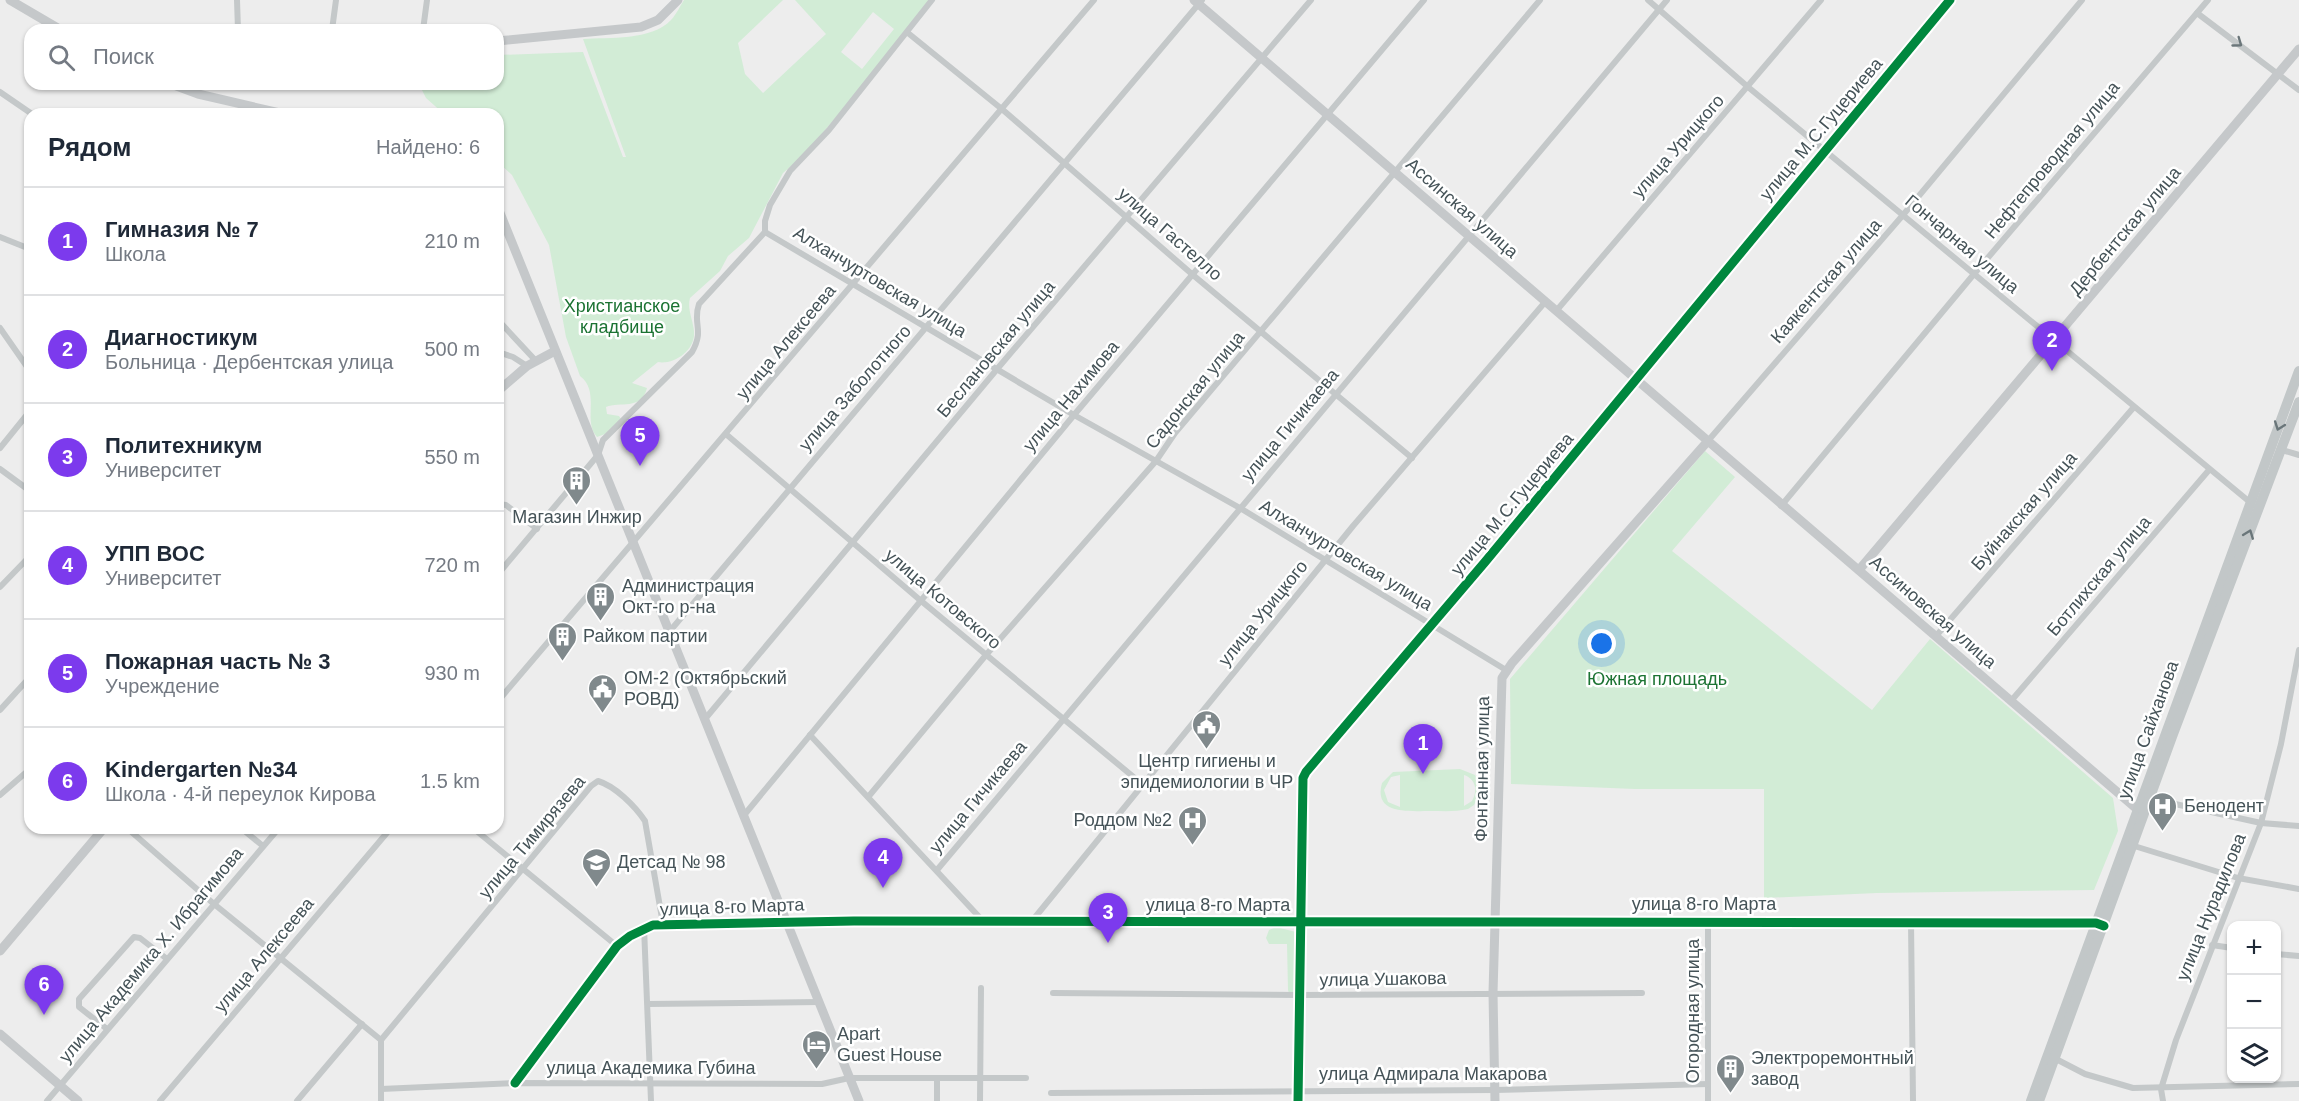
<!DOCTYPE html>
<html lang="ru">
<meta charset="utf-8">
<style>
:root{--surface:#fff;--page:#f6f6f7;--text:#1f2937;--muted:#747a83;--line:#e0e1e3;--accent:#7c3aed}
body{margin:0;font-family:Helvetica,sans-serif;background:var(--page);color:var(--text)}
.controls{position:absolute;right:18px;bottom:18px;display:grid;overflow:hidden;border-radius:12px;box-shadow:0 2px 4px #0004}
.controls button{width:54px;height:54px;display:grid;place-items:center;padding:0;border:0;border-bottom:2px solid var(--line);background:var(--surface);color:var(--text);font:30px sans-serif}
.you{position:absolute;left:1602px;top:644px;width:21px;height:21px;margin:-15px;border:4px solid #fff;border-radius:50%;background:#1a73e8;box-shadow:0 0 0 9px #1a73e833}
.badge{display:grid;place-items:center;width:39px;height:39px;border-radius:50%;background:var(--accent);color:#fff;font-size:20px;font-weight:700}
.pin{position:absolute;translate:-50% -50px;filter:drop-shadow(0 2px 3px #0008)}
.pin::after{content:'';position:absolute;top:32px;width:21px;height:18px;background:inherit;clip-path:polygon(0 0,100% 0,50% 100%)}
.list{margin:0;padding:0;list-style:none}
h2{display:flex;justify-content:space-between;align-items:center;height:78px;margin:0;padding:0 24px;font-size:26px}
h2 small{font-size:20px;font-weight:400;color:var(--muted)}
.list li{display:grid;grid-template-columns:39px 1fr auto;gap:18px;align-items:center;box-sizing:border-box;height:108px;padding:0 24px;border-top:2px solid var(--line)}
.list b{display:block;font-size:22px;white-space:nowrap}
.list p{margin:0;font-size:20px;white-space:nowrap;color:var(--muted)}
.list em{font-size:20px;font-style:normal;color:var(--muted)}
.icon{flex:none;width:33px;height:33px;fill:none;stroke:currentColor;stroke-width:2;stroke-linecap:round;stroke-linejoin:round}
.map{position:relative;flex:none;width:2299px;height:1101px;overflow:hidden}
.search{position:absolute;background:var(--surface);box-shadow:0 2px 4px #0004;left:24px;top:24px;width:480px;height:66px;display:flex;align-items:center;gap:15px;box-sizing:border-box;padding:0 21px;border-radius:18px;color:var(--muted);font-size:22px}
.panel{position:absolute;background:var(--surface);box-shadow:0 2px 4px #0004;left:24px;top:108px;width:480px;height:726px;border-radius:18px}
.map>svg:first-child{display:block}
.green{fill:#d2ecd6;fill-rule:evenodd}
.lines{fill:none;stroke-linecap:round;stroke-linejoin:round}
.street{stroke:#c4c8c9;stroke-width:6}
.secondary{stroke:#c5c8ca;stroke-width:9}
.primary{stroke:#c2c7c8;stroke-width:10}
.cycleway-casing{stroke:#fff;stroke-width:13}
.cycleway{stroke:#00873e;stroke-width:9}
.oneway{stroke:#6b767a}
.oneway2{stroke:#6a767a}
.labels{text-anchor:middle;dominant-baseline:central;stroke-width:5;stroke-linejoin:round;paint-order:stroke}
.street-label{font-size:18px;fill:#455358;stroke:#fff}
.park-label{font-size:18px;fill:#1c7333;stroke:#fff}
.poi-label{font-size:18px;fill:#455358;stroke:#fff;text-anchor:start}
</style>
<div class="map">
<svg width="2299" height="1101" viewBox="0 0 2299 1101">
<rect width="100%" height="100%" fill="#ededed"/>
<!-- green -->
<g class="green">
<path d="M 684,0 L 783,0 L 738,43 L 745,74 L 763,93 L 826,34 L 795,0 L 929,0 L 896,46 L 826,129 L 806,153 L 783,173 L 749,238 L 728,256 L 720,271 L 690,298 C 687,309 693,320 694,331 C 696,350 674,365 658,362 L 632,383 L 647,388 C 641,411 620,401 606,407 L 607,414 L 619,416 L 621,419 L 605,434 L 597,437 C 582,421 601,392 580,376 L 566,337 L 549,245 L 512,175 L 498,162 L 498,114 L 444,114 L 426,98 L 419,84 L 498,84 L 498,55 L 583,52 L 623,157 L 626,157 L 583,39 C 609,37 651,41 671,20 C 676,15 680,6 684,0 ZM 873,12 L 894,29 L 862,69 L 841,52 Z"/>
<polygon points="1705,451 1735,477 1672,551 1872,710 1930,639 2113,798 2118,831 2094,890 1877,893 1764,898 1764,789 1635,789 1511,784 1510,679"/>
<path d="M 1460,769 L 1475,775 L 1481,790 L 1474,805 L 1468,809 C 1456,812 1443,811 1431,811 C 1409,811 1373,815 1382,783 L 1393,772 ZM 1400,775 L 1400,807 L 1388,802 L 1384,790 L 1391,777 ZM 1464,775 C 1476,779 1478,791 1472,801 L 1464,806 Z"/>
<polygon points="1276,927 1296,932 1298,936 1296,992 1289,993 1288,990 1287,944 1269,944 1266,938 1269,930"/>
</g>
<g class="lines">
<!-- street -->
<g class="street">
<polyline points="237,0 238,30"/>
<polyline points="1648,0 1748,87 2251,503"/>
<polyline points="2197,13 2299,90"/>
<polyline points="332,30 336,0"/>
<polyline points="423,30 427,0"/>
<polyline points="908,33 1003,110 1193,275 1412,458"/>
<polyline points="0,92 32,114"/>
<polyline points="765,232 1074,415 1240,508 1506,670"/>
<polyline points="0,237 30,249"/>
<polyline points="1557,310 1821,0"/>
<polyline points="498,320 536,361"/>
<polyline points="0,328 30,371"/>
<polyline points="498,352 513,357 527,366"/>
<polyline points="727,435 920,600 1142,784"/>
<polyline points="1707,442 1903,215 2082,0"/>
<polyline points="0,448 30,411"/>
<polyline points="2282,450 2299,455"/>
<polyline points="0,469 30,491"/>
<polyline points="498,504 506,505 537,529"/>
<polyline points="1781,506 1974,274 2208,0"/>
<path d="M 498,574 L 598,455 L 603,440 L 692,352 C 705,329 692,324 699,304 L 765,232 L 765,221 L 770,205 L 790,171 L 829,130 L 932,0"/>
<polyline points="0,587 30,556"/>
<polyline points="670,631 1202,0"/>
<polyline points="1936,636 2134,407"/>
<polyline points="498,701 1094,0"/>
<polyline points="2011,701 2209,470"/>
<polyline points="0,710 30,677"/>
<polyline points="705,719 998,368 1311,0"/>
<polyline points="810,735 983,921"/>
<polyline points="0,795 30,769"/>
<polyline points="869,796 986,655 1156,461 1175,433 1540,0"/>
<polyline points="2148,798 2261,823 2299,826"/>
<polyline points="745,814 1074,415 1424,0"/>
<polyline points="127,828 214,904 381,1040"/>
<polyline points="241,828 263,846"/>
<polyline points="473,828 617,946"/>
<polyline points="2131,845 2238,878 2299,889"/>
<polyline points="937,870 1667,0"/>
<polyline points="1032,921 1353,526 1546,301"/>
<polyline points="1708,921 1708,1101"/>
<polyline points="1911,921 1913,1101"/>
<polyline points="644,927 651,1101"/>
<polyline points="2212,945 2232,948"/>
<polyline points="2276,954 2299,956"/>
<polyline points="1053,993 1300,995 1642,993"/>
<polyline points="648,1004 819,1002"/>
<polyline points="107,1029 79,1007 79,999 134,937 140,938 167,959"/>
<path d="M 381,1040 L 591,786 L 598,781 C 615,786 635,806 645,821 L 663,924"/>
<polyline points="2054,1058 2085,1074 2133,1088 2299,1084"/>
<polyline points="937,1079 937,1101"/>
<polyline points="515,1083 617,946 630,936 653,925 786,921"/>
<polyline points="381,1089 515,1083 822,1084 849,1078 1026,1078"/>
<polyline points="1051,1093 1495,1090 1708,1084"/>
<polyline points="47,1101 279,828"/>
<polyline points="160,1101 391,828"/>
<polyline points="297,1101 362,1024"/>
<polyline points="381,1101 381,1040"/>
<polyline points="980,1101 981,988"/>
<polyline points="1298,1101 1303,778 1306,772 1485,562 1950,0"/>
<polyline points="2163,1101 2161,1089 2176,1040 2261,823 2281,744 2299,650"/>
</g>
<!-- secondary -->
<g class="secondary">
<polyline points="10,0 61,30"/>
<polyline points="1194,0 2137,809"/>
<polyline points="498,41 641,27 658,20 678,0"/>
<polyline points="171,84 198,94 284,114"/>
<polyline points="498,208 859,1101"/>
<polyline points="498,391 527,366 555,351"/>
<polyline points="1859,570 2299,49"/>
<polyline points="786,921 1879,921 2101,925"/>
<polyline points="0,951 104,828"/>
<polyline points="0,1034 78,1101"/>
<polyline points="1495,1101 1493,993 1502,678 1512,663 1707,442"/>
</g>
<!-- primary -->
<g class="primary">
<polyline points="2031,1101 2299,371"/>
<polyline points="2039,1101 2173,734 2299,402"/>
</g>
<defs>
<g id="cycleway">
<polyline points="515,1083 617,946 630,936 653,925 854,921 2096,923 2104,926"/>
<polyline points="1298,1101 1303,778 1306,772 1485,562 1950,0"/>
</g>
</defs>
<!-- cycleway casing -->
<use href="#cycleway" class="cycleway-casing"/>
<!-- cycleway -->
<use href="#cycleway" class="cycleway"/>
</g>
<!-- one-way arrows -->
<defs><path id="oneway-chevron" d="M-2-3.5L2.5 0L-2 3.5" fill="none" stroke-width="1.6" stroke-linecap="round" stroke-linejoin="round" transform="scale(1.5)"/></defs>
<use class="oneway" href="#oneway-chevron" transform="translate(2238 43) rotate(36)"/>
<g class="oneway2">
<use href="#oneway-chevron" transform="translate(2279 426) rotate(110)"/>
<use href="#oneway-chevron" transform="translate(2249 534) rotate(-69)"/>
</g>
<!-- icons -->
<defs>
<symbol id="building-pin" viewBox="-11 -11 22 30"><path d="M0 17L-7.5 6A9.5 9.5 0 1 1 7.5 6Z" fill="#80898c" stroke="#fff"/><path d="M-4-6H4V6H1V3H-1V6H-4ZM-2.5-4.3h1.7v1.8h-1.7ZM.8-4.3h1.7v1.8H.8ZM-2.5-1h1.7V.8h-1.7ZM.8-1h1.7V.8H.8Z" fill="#fff"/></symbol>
<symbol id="civic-pin" viewBox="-11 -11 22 30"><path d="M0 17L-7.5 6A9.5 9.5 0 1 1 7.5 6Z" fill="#80898c" stroke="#fff"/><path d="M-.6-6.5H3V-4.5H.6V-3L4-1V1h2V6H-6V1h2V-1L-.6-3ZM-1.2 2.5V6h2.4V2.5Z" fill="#fff"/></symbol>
<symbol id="hospital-pin" viewBox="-11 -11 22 30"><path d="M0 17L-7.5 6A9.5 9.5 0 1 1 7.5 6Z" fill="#80898c" stroke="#fff"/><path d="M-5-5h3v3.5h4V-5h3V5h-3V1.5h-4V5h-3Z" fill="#fff"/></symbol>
<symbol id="school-pin" viewBox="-11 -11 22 30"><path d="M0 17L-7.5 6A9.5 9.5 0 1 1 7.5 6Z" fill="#80898c" stroke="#fff"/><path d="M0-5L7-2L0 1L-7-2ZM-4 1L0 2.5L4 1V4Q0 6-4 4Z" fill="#fff"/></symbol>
<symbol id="hotel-pin" viewBox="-11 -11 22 30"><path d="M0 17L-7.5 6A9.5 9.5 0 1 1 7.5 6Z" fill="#80898c" stroke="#fff"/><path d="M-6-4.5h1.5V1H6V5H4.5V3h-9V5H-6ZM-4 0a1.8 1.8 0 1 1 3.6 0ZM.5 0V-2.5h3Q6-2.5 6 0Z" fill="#fff"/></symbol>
</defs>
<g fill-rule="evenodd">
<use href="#building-pin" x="560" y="464" width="33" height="45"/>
<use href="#building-pin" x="584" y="580" width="33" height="45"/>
<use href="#building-pin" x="546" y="620" width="33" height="45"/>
<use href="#civic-pin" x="586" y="672" width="33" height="45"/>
<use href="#civic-pin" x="1190" y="708" width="33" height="45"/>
<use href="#hospital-pin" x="2146" y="790" width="33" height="45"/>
<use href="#hospital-pin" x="1176" y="804" width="33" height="45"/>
<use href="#school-pin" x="580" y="846" width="33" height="45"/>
<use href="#hotel-pin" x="800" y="1028" width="33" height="45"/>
<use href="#building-pin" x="1714" y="1052" width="33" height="45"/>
</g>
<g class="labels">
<!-- street labels -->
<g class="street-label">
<text transform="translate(1821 129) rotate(-50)">улица М.С.Гуцериева</text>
<text transform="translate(1678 146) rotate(-49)">улица Урицкого</text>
<text transform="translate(2052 160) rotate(-50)">Нефтепроводная улица</text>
<text transform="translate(1462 208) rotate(41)">Ассинская улица</text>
<text transform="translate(2125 231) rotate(-50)">Дербентская улица</text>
<text transform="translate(1170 234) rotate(41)">улица Гастелло</text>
<text transform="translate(1962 244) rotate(40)">Гончарная улица</text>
<text transform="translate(1826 281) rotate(-49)">Каякентская улица</text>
<text transform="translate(880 282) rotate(31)">Алханчуртовская улица</text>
<text transform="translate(786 342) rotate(-50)">улица Алексеева</text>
<text transform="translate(996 349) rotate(-50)">Беслановская улица</text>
<text transform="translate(855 388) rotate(-49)">улица Заболотного</text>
<text transform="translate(1195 390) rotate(-51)">Садонская улица</text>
<text transform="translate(1071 396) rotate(-50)">улица Нахимова</text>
<text transform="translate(1290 425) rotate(-50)">улица Гичикаева</text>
<text transform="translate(1512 504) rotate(-50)">улица М.С.Гуцериева</text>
<text transform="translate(2024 511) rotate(-49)">Буйнакская улица</text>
<text transform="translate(1346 555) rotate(31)">Алханчуртовская улица</text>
<text transform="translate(2099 576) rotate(-50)">Ботлихская улица</text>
<text transform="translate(943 599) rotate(40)">улица Котовского</text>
<text transform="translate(1933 612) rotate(41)">Ассиновская улица</text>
<text transform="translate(1263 613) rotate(-51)">улица Урицкого</text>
<text transform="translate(2148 730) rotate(-70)">улица Сайханова</text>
<text transform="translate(1482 769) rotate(-89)">Фонтанная улица</text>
<text transform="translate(978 797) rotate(-50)">улица Гичикаева</text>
<text transform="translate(532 837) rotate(-50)">улица Тимирязева</text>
<text x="1704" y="904">улица 8-го Марта</text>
<text x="1218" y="905">улица 8-го Марта</text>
<text transform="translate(732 907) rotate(-2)">улица 8-го Марта</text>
<text transform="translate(2211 907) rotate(-68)">улица Нурадилова</text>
<text transform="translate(151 955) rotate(-50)">улица Академика Х. Ибрагимова</text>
<text transform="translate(264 955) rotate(-50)">улица Алексеева</text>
<text transform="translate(1383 979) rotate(-1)">улица Ушакова</text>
<text transform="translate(1693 1011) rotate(-90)">Огородная улица</text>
<text x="651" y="1068">улица Академика Губина</text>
<text x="1433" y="1074">улица Адмирала Макарова</text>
</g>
<!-- park labels -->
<g class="park-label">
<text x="622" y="306">Христианское<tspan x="622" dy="21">кладбище</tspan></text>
<text x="1657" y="679">Южная площадь</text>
</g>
<!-- poi labels -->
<g class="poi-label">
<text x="577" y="517" text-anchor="middle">Магазин Инжир</text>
<text x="622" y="586">Администрация<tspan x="622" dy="21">Окт-го р-на</tspan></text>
<text x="583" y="636">Райком партии</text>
<text x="624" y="678">ОМ-2 (Октябрьский<tspan x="624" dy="21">РОВД)</tspan></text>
<text x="1207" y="761" text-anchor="middle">Центр гигиены и<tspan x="1207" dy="21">эпидемиологии в ЧР</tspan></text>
<text x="2184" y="806">Бенодент</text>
<text x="1172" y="820" text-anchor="end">Роддом №2</text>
<text x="617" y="862">Детсад № 98</text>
<text x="837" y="1034">Apart<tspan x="837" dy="21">Guest House</tspan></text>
<text x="1751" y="1058">Электроремонтный<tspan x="1751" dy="21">завод</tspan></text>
</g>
</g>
</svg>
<div class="controls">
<button>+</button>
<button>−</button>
<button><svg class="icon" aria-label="layers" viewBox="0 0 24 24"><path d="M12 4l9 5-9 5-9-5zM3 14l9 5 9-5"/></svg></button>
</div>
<div class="you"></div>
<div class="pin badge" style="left:1423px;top:774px">1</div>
<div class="pin badge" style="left:2052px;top:371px">2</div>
<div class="pin badge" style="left:1108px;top:943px">3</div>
<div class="pin badge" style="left:883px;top:888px">4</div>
<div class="pin badge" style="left:640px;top:466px">5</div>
<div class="pin badge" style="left:44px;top:1015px">6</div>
<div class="search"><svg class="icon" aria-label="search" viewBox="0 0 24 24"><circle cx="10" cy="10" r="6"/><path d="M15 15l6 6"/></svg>Поиск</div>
<section class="panel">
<h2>Рядом<small>Найдено: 6</small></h2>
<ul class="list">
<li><span class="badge">1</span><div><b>Гимназия № 7</b><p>Школа</p></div><em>210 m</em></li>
<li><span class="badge">2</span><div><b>Диагностикум</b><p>Больница · Дербентская улица</p></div><em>500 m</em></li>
<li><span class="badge">3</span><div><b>Политехникум</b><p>Университет</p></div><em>550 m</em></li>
<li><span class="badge">4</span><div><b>УПП ВОС</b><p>Университет</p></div><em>720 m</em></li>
<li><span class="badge">5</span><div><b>Пожарная часть № 3</b><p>Учреждение</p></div><em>930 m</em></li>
<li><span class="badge">6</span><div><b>Kindergarten №34</b><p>Школа · 4-й переулок Кирова</p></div><em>1.5 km</em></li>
</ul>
</section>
</div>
